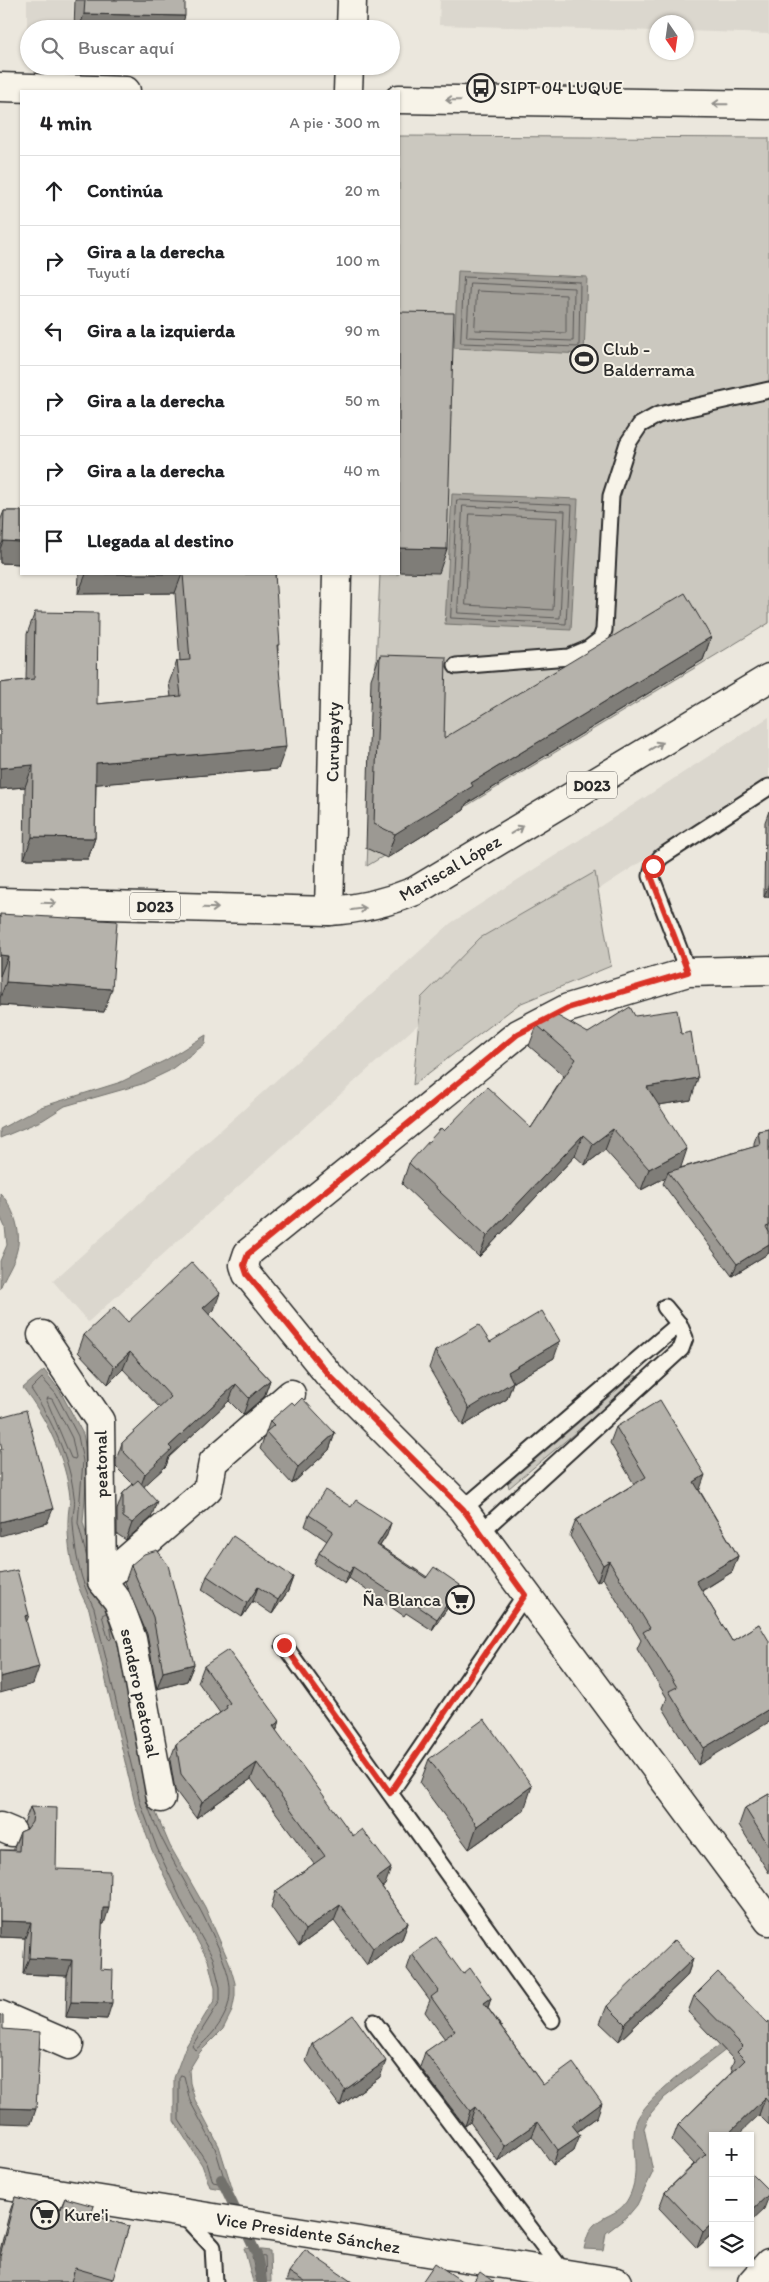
<!DOCTYPE html>
<html lang="es">
<meta charset="utf-8">
<style>
:root{--surface:#fff;--page:#f2f2f2;--text:#202124;--muted:#757577;--line:#e0e0e0}
body{margin:0;font-family:Itim,sans-serif;background:var(--page);color:var(--text)}
.controls{position:absolute;right:15px;bottom:15px;display:grid;overflow:hidden;border-radius:0px;box-shadow:0 1px 4px #0004}
.controls button{width:45px;height:45px;display:grid;place-items:center;padding:0;border:0;border-bottom:1px solid var(--line);background:var(--surface);color:var(--text);font:25px sans-serif}
.compass{position:absolute;left:649px;top:15px;width:45px;height:45px;border-radius:50%;background:var(--surface);box-shadow:0 1px 4px #0004;rotate:167deg}
.stop{position:absolute;width:15px;height:15px;margin:-11px;border:4px solid #d93025;border-radius:50%;background:#fff}
.stop.end{background:#d93025;border-color:#fff;box-shadow:0 1px 5px #0008}
.list{margin:0;padding:0;list-style:none}
h2{display:flex;justify-content:space-between;align-items:center;height:65px;margin:0;padding:0 20px;font-size:21px}
h2 small{font-size:16px;font-weight:400;color:var(--muted)}
.list li{display:grid;grid-template-columns:32px 1fr auto;gap:15px;align-items:center;box-sizing:border-box;height:70px;padding:0 20px;border-top:1px solid var(--line)}
.list b{display:block;font-size:19px;white-space:nowrap}
.list p{margin:0;font-size:16px;white-space:nowrap;color:var(--muted)}
.list em{font-size:16px;font-style:normal;color:var(--muted)}
.icon{flex:none;width:28px;height:28px;fill:none;stroke:currentColor;stroke-width:2;stroke-linecap:round;stroke-linejoin:round}
.map{position:relative;flex:none;width:769px;height:2282px;overflow:hidden}
.search{position:absolute;background:var(--surface);box-shadow:0 1px 4px #0004;left:20px;top:20px;width:380px;height:55px;display:flex;align-items:center;gap:12px;box-sizing:border-box;padding:0 18px;border-radius:28px;color:var(--muted);font-size:19px}
.panel{position:absolute;background:var(--surface);box-shadow:0 1px 4px #0004;left:20px;top:90px;width:380px;height:485px;border-radius:0px}
.map>svg:first-child{display:block}
.built{fill:#dbd7ce}
.green{fill:#cbc8bf;stroke:#7b7a75}
.water{fill:#a29f98;stroke:#72716c}
.lines{fill:none;stroke-linecap:round;stroke-linejoin:round}
.shore{stroke:#5b5957;stroke-width:1}
.stream{stroke:#72716c;stroke-width:10}
.lane-casing{stroke:#2b2b2b;stroke-width:19}
.street-casing{stroke:#2b2b2b;stroke-width:31}
.secondary-casing{stroke:#2b2b2b;stroke-width:31}
.primary-casing{stroke:#2b2b2b;stroke-width:31}
.lane{stroke:#f7f3e8;stroke-width:15}
.street{stroke:#f7f3e8;stroke-width:28}
.secondary{stroke:#f7f3e8;stroke-width:28}
.primary{stroke:#f7f3e8;stroke-width:28}
.wall{fill:#9c9993;stroke:#2b2b2b}
.shaded-wall{fill:#7f7d78;stroke:#2b2b2b}
.building{fill:#b5b2ab;stroke:#2b2b2b}
.oneway{stroke:#918f8a}
.route{stroke:#d93025;stroke-width:6}
.labels{text-anchor:middle;dominant-baseline:central;stroke-width:4;stroke-linejoin:round;paint-order:stroke}
.shield{fill:#f7f3e8;stroke:#686764;stroke-width:1}
.shield-label{font-size:16px;font-weight:bold;fill:#2b2b2b}
.poi-label{font-size:18px;fill:#2b2b2b;stroke:#f7f3e8;text-anchor:start}
.street-label{font-size:18px;fill:#2b2b2b;stroke:#f7f3e8}
</style>
<div class="map">
<svg width="769" height="2282" viewBox="0 0 769 2282">
<rect width="100%" height="100%" fill="#ebe7dd"/>
<filter id="ink" filterUnits="userSpaceOnUse"><feTurbulence type="fractalNoise" baseFrequency=".02" numOctaves="2"/><feDisplacementMap in="SourceGraphic" scale="10" xChannelSelector="R" yChannelSelector="G"/><feConvolveMatrix kernelMatrix="1 2 1 2 8 2 1 2 1" color-interpolation-filters="sRGB"/></filter>
<g filter="url(#ink)">
<!-- built -->
<g class="built">
<polygon points="27,0 73,0 73,29 29,29 27,35"/>
<polygon points="440,0 769,0 769,34 687,31 686,22 656,22 656,31 439,25"/>
<polygon points="769,717 769,778 485,964 88,1322 53,1281 451,923"/>
</g>
<!-- green -->
<g class="green">
<polygon points="399,136 769,138 769,623 367,866 380,574 399,574"/>
<polygon points="595,872 611,966 519,1004 413,1085 421,998 480,938"/>
<polygon points="633,1376 637,1376 637,1381 509,1488 508,1483"/>
</g>
<!-- water -->
<g class="water">
<polygon points="458,271 587,277 584,354 454,348"/>
<polygon points="452,494 578,499 571,630 445,624"/>
<polygon points="206,1035 205,1044 169,1071 142,1084 65,1106 43,1120 0,1138 0,1129 41,1107 121,1082 166,1060"/>
<path d="M 0,1193 C 13,1206 22,1231 17,1250 C 14,1264 4,1276 0,1289 L 0,1261 L 7,1245 L 5,1227 L 0,1216 Z"/>
<path d="M 44,1370 L 60,1391 L 83,1434 L 88,1461 L 83,1522 L 95,1569 L 117,1608 L 151,1801 L 170,1846 L 205,1907 L 229,1962 L 235,1983 L 235,1996 L 232,2011 L 223,2029 L 200,2052 L 189,2070 L 190,2083 L 195,2100 L 219,2146 L 233,2191 L 210,2187 L 202,2165 L 174,2121 L 174,2078 L 185,2048 L 215,1999 L 215,1988 L 208,1960 L 180,1909 L 152,1850 L 135,1804 L 89,1609 C 74,1584 67,1549 68,1520 C 68,1512 70,1504 70,1497 C 66,1459 46,1417 23,1388 Z"/>
<path d="M 747,2026 L 750,2031 L 664,2098 L 651,2113 L 644,2128 L 653,2172 L 637,2205 L 627,2217 L 606,2233 L 603,2250 L 584,2249 C 586,2241 588,2231 594,2225 C 607,2213 620,2215 629,2197 C 641,2173 631,2151 635,2126 C 640,2097 722,2044 747,2026 Z"/>
<polygon points="244,2248 270,2251 271,2282 253,2282"/>
</g>
<g class="lines">
<!-- shore -->
<g class="shore">
<polygon points="464,277 580,282 579,347 461,343"/>
<polygon points="470,283 574,288 573,341 467,337"/>
<polygon points="477,291 566,295 566,333 475,330"/>
<polygon points="457,500 572,505 566,624 451,618"/>
<polygon points="463,506 565,511 560,618 458,613"/>
<polygon points="470,514 557,518 553,610 466,605"/>
<polygon points="48,1398 52,1399 72,1438 76,1457 75,1459 71,1458 47,1401"/>
<path d="M 87,1558 L 78,1523 L 83,1461 L 78,1436 L 56,1394 L 42,1378 L 31,1389 C 52,1420 70,1459 74,1496 C 76,1505 72,1514 73,1523 C 75,1554 80,1580 94,1608 L 140,1802 L 157,1848 L 184,1906 L 213,1958 L 220,1987 L 220,2001 L 192,2046 L 195,2050 C 212,2036 229,2017 230,1993 C 231,1978 224,1963 219,1949 C 198,1898 164,1854 146,1801"/>
<polyline points="106,1613 102,1615 108,1638 110,1640 112,1637 110,1624"/>
<polygon points="181,2075 184,2076 190,2101 215,2148 225,2181 223,2184 213,2182 207,2163 179,2120 179,2079"/>
<polyline points="257,2282 252,2257 254,2254 265,2256 266,2282"/>
</g>
<!-- stream -->
<polyline class="stream" points="221,2179 257,2255 262,2282"/>
<defs>
<g id="lane">
<polyline points="456,666 569,657 588,649 601,639 604,630 611,496 628,443 640,425 658,415 769,390"/>
<polyline points="688,972 651,876 653,867 661,857 769,787"/>
<polyline points="463,1509 679,1324"/>
<polyline points="481,1532 681,1349 685,1338 679,1324 665,1307"/>
<polyline points="284,1645 552,2020"/>
<polyline points="390,1793 525,1595"/>
<polyline points="374,2022 564,2273"/>
<polyline points="185,2217 213,2247 215,2282"/>
</g>
<g id="street">
<polyline points="351,29 352,0"/>
<polyline points="348,91 349,66"/>
<polyline points="329,911 337,574"/>
<polyline points="769,970 688,972 568,1008 518,1034 248,1253 244,1265 247,1274 328,1374 463,1509 769,1921"/>
<polyline points="42,1335 100,1421 102,1581"/>
<polyline points="161,1798 132,1639 118,1601 102,1581 208,1489 213,1462 291,1394"/>
<polyline points="0,1827 12,1832"/>
<polyline points="0,2015 69,2045"/>
<polyline points="0,2184 617,2282"/>
</g>
<polyline id="secondary" points="752,2282 769,2263"/>
<g id="primary">
<polyline points="0,87 126,91"/>
<polyline points="399,99 769,105"/>
<path d="M 0,902 L 329,911 C 361,909 386,903 415,891 L 769,678"/>
</g>
</defs>
<!-- lane casing -->
<use href="#lane" class="lane-casing"/>
<!-- street casing -->
<use href="#street" class="street-casing"/>
<!-- secondary casing -->
<use href="#secondary" class="secondary-casing"/>
<!-- primary casing -->
<use href="#primary" class="primary-casing"/>
<!-- lane -->
<use href="#lane" class="lane"/>
<!-- street -->
<use href="#street" class="street"/>
<!-- secondary -->
<use href="#secondary" class="secondary"/>
<!-- primary -->
<use href="#primary" class="primary"/>
</g>
<!-- wall -->
<g class="wall">
<polygon points="75,0 185,0 181,29 74,29"/>
<polygon points="4,511 21,511 21,564 0,563 0,521"/>
<polygon points="79,574 276,574 275,577 278,651 278,769 96,784 95,838 88,859 24,859 25,787 0,789 0,683 26,680 27,634 35,612 97,704 171,697 169,683 177,661 180,661 175,593 78,594"/>
<polygon points="711,637 703,660 466,804 464,810 387,858 366,848 371,679 380,655 444,738"/>
<polygon points="769,811 769,897 764,897 765,822"/>
<polygon points="0,914 104,1012 0,1005"/>
<polygon points="635,1016 691,1100 658,1105 680,1168 754,1147 754,1143 758,1131 769,1129 769,1253 732,1276 663,1184 666,1177 641,1190 605,1150 585,1165 575,1156 479,1257 402,1184 409,1163 444,1131 531,1128 564,1076 529,1046 537,1025 588,1033"/>
<polygon points="214,1310 209,1314 270,1380 264,1397 243,1415 229,1401 169,1457 166,1466 144,1486 151,1518 126,1540 117,1534 117,1510 123,1493 133,1484 116,1467 116,1460 122,1443 160,1408 123,1369 108,1384 78,1352 84,1335 128,1322"/>
<polygon points="490,1342 554,1358 513,1382 507,1399 463,1426 429,1368 435,1351"/>
<polygon points="295,1405 335,1433 329,1450 292,1484 260,1449 270,1421"/>
<polygon points="616,1427 700,1491 738,1556 732,1572 702,1591 732,1641 759,1624 698,1765 663,1708 667,1698 637,1649 641,1640 603,1578 597,1582 570,1536 576,1520 634,1484 610,1443"/>
<polygon points="309,1515 387,1535 380,1546 456,1596 432,1630 406,1613 404,1616 349,1578 345,1584 314,1564 319,1553 327,1541 305,1526"/>
<polygon points="131,1565 194,1664 187,1681 157,1689 147,1634 125,1582"/>
<polygon points="207,1576 293,1577 288,1591 272,1614 253,1601 242,1617 202,1590"/>
<polygon points="204,1666 280,1721 276,1731 385,1885 382,1887 408,1923 402,1939 367,1965 334,1921 299,1946 271,1907 276,1891 314,1864 251,1779 196,1818 175,1790 170,1760 176,1744 220,1713 198,1682"/>
<polygon points="429,1759 524,1810 469,1849 420,1783"/>
<polygon points="769,1794 769,1873 739,1825 745,1808"/>
<polygon points="30,1807 56,1869 104,1924 102,1924 100,1969 107,2019 66,2017 67,1976 23,1974 25,1938 0,1937 0,1850 14,1850 14,1847 20,1832 27,1829 24,1823"/>
<polygon points="412,1954 463,1974 491,1998 488,2008 543,2085 597,2117 577,2132 574,2150 553,2165 532,2136 498,2161 470,2122 465,2126 420,2067 425,2052 445,2039 425,2012 430,2000 407,1969"/>
<polygon points="693,1959 687,1976 619,2041 600,2023 607,2006"/>
<polygon points="694,1996 767,2023 769,2021 769,2125 759,2115 713,2136 713,2233 697,2248 659,2208 665,2192 694,2164 672,2141 678,2125 733,2071 731,2068 734,2060 688,2012"/>
<polygon points="312,2044 380,2077 340,2106 306,2061"/>
<polygon points="15,2197 60,2209 65,2198 91,2215 129,2226 111,2282 0,2282 0,2250 10,2211"/>
<polygon points="289,2272 352,2282 286,2282"/>
</g>
<!-- shaded-wall -->
<g class="shaded-wall">
<polygon points="84,14 185,16 181,29 79,29"/>
<polygon points="3,541 21,542 21,564 0,563 0,549"/>
<polygon points="399,548 447,549 439,573 399,572"/>
<polygon points="86,574 182,574 175,593 78,594"/>
<polygon points="711,637 703,660 466,804 464,810 387,858 395,834 471,783"/>
<polygon points="286,747 278,769 88,785 96,763"/>
<polygon points="33,765 25,787 0,789 0,768"/>
<polygon points="32,837 95,838 88,859 24,859"/>
<polygon points="769,884 769,897 764,897"/>
<polygon points="0,955 8,956 0,976"/>
<polygon points="6,982 112,989 104,1012 0,1005 0,998"/>
<polygon points="698,1078 691,1100 639,1108 647,1087"/>
<polygon points="613,1129 605,1150 585,1165 593,1144"/>
<polygon points="583,1135 575,1156 479,1257 487,1236"/>
<polygon points="687,1149 680,1170 668,1172 666,1177 641,1190 649,1169"/>
<polygon points="769,1244 769,1253 732,1276 737,1264"/>
<polygon points="220,1293 214,1310 197,1325 203,1308"/>
<polygon points="560,1341 554,1358 513,1382 507,1399 463,1426 469,1409 508,1372"/>
<polygon points="130,1352 123,1369 108,1384 114,1367"/>
<polygon points="270,1380 264,1397 243,1415 249,1398"/>
<polygon points="236,1384 229,1401 169,1457 166,1466 139,1491 145,1474 169,1446"/>
<polygon points="335,1433 329,1450 292,1484 298,1467"/>
<polygon points="705,1475 699,1492 694,1482"/>
<polygon points="157,1501 151,1518 126,1540 132,1523"/>
<polygon points="53,1509 47,1523 0,1536 0,1522"/>
<polygon points="391,1523 387,1535 373,1556 377,1545"/>
<polygon points="738,1556 732,1572 690,1598 696,1581"/>
<polygon points="609,1561 603,1578 597,1582 603,1565"/>
<polygon points="353,1567 349,1578 345,1584 349,1573"/>
<polygon points="293,1577 288,1591 272,1614 278,1600"/>
<polygon points="460,1585 456,1596 432,1630 437,1619"/>
<polygon points="258,1587 253,1601 242,1617 247,1603"/>
<polygon points="29,1615 23,1632 25,1616"/>
<polygon points="194,1664 187,1681 157,1689 163,1672"/>
<polygon points="39,1667 33,1684 0,1693 0,1677"/>
<polygon points="769,1709 769,1722 698,1765 704,1748"/>
<polygon points="280,1721 274,1737 273,1726"/>
<polygon points="257,1763 251,1779 196,1818 202,1802"/>
<polygon points="532,1786 524,1810 469,1849 477,1826"/>
<polygon points="391,1868 385,1885 370,1895 376,1879"/>
<polygon points="340,1905 334,1921 299,1946 305,1930"/>
<polygon points="103,1908 109,1908 104,1924 97,1923"/>
<polygon points="0,1921 31,1922 25,1938 0,1937"/>
<polygon points="408,1923 402,1939 367,1965 373,1948"/>
<polygon points="29,1958 72,1960 67,1976 23,1974"/>
<polygon points="693,1959 687,1976 619,2041 625,2024"/>
<polygon points="491,1998 486,2013 484,2003"/>
<polygon points="71,2002 112,2003 107,2019 66,2017"/>
<polygon points="386,2061 380,2077 340,2106 345,2090"/>
<polygon points="765,2098 759,2115 737,2136 726,2136"/>
<polygon points="602,2103 597,2117 567,2139 572,2125"/>
<polygon points="475,2107 470,2122 465,2126 470,2111"/>
<polygon points="0,2108 36,2109 31,2124 0,2123"/>
<polygon points="538,2122 532,2136 498,2161 504,2146"/>
<polygon points="580,2135 574,2150 553,2165 558,2150"/>
<polygon points="769,2194 769,2196 764,2209 750,2222 750,2212"/>
<polygon points="713,2223 713,2233 697,2248 703,2232"/>
</g>
<!-- building -->
<g class="building">
<polygon points="85,0 185,0 185,16 84,14"/>
<polygon points="399,312 454,313 447,549 399,548"/>
<polygon points="4,511 21,511 21,542 3,541"/>
<polygon points="183,574 275,574 280,645 277,645 286,747 96,763 95,838 32,837 33,765 0,768 0,683 34,679 35,612 98,613 97,704 181,696 177,661 190,660"/>
<polygon points="685,593 711,637 471,783 473,786 395,834 374,824 380,655 446,657 444,738"/>
<polygon points="0,914 117,921 112,989 6,982 8,956 0,955"/>
<polygon points="630,1007 635,1016 677,1010 681,1034 691,1032 698,1078 647,1087 687,1149 649,1169 613,1129 593,1144 583,1135 487,1236 409,1163 441,1128 444,1131 487,1087 531,1128 576,1059 537,1025 556,1015 588,1033"/>
<polygon points="769,1129 769,1226 766,1227 769,1232 769,1244 737,1264 668,1172 760,1145 758,1131"/>
<polygon points="192,1262 220,1293 203,1308 270,1380 249,1398 236,1384 169,1446 172,1449 145,1474 122,1450 122,1443 171,1397 130,1352 114,1367 84,1335 114,1307 128,1322"/>
<polygon points="542,1311 560,1341 508,1372 513,1382 469,1409 435,1351 479,1325 490,1342"/>
<polygon points="302,1398 335,1433 298,1467 266,1432 274,1425 270,1421 292,1402 295,1405"/>
<polygon points="660,1400 705,1475 694,1482 738,1556 696,1581 732,1641 759,1624 769,1641 769,1709 704,1748 669,1691 677,1687 643,1632 650,1628 609,1561 603,1565 576,1520 646,1477 616,1427"/>
<polygon points="26,1410 53,1509 0,1522 0,1450 2,1449 0,1440 0,1417"/>
<polygon points="138,1480 157,1501 132,1523 123,1517 123,1493"/>
<polygon points="325,1490 351,1507 356,1500 391,1523 377,1545 426,1578 434,1567 460,1585 437,1619 410,1601 409,1604 353,1567 349,1573 319,1553 333,1531 309,1515"/>
<polygon points="233,1536 293,1577 278,1600 258,1587 247,1603 207,1576"/>
<polygon points="157,1550 168,1565 194,1664 163,1672 153,1617 131,1565 144,1554"/>
<polygon points="17,1570 29,1615 25,1616 39,1667 0,1677 0,1574"/>
<polygon points="228,1650 280,1721 273,1726 353,1836 362,1829 391,1868 376,1879 408,1923 373,1948 340,1905 305,1930 276,1891 325,1856 257,1763 202,1802 181,1774 176,1744 227,1708 226,1706 230,1703 204,1666"/>
<polygon points="484,1719 532,1786 477,1826 429,1759"/>
<polygon points="769,1794 769,1846 745,1808"/>
<polygon points="30,1807 57,1808 56,1869 110,1871 109,1908 103,1908 100,1969 113,1970 112,2003 71,2002 72,1960 29,1958 31,1922 0,1921 0,1850 19,1851 20,1832 27,1829 32,1822 33,1814"/>
<polygon points="436,1937 463,1974 470,1968 491,1998 484,2003 543,2085 573,2063 602,2103 572,2125 580,2135 558,2150 538,2122 504,2146 475,2107 470,2111 425,2052 455,2031 431,1997 439,1991 412,1954"/>
<polygon points="675,1940 693,1959 625,2024 607,2006"/>
<polygon points="718,1972 767,2023 769,2021 769,2103 765,2098 726,2136 713,2136 713,2223 703,2232 665,2192 706,2154 678,2125 745,2060 737,2052 743,2046 694,1996"/>
<polygon points="0,2015 3,2016 3,2029 40,2032 36,2109 0,2108"/>
<polygon points="353,2015 386,2061 345,2090 312,2044"/>
<polygon points="750,2172 769,2191 769,2194 750,2212"/>
<polygon points="15,2197 61,2209 65,2198 94,2206 91,2215 129,2226 113,2279 75,2268 71,2282 0,2282 0,2256"/>
<polygon points="305,2250 352,2282 305,2282 289,2272"/>
<polygon points="435,2263 463,2282 422,2282"/>
<polygon points="480,2272 494,2282 473,2282"/>
</g>
<!-- one-way arrows -->
<defs><path id="oneway-shaft" d="M-6 0H5M1.5-3L5.5 0L1.5 3" fill="none" stroke-width="1.6" stroke-linecap="round" stroke-linejoin="round" transform="scale(1.25)"/></defs>
<g class="oneway">
<use href="#oneway-shaft" transform="translate(453 100) rotate(-179)"/>
<use href="#oneway-shaft" transform="translate(720 104) rotate(-179)"/>
<use href="#oneway-shaft" transform="translate(656 746) rotate(-31)"/>
<use href="#oneway-shaft" transform="translate(517 830) rotate(-31)"/>
<use href="#oneway-shaft" transform="translate(49 903) rotate(2)"/>
<use href="#oneway-shaft" transform="translate(211 908) rotate(2)"/>
<use href="#oneway-shaft" transform="translate(359 909) rotate(-8)"/>
</g>
</g>
<g class="lines" filter="url(#ink)">
<!-- route -->
<polyline class="route" points="284,1645 390,1793 525,1595 463,1509 328,1374 247,1274 244,1265 248,1254 518,1034 568,1008 688,972 651,876 653,866"/>
</g>
<!-- icons -->
<defs>
<symbol id="bus-ring" viewBox="-11 -11 22 22"><circle r="9.5" fill="#f7f3e8" stroke="#2b2b2b" stroke-width="1.5"/><path d="M-5-6H5V4H4V6H2V4H-2V6H-4V4H-5ZM-3.5-4V0h7V-4ZM-3.5 1.2v1.5H-2V1.2ZM2 1.2v1.5H3.5V1.2Z" fill="#2b2b2b"/></symbol>
<symbol id="stadium-ring" viewBox="-11 -11 22 22"><circle r="9.5" fill="#f7f3e8" stroke="#2b2b2b" stroke-width="1.5"/><path d="M0-5a6.5 5 0 1 0 0 10a6.5 5 0 1 0 0-10ZM-3.5-1.8h7v3.6h-7Z" fill="#2b2b2b"/></symbol>
<symbol id="supermarket-ring" viewBox="-11 -11 22 22"><circle r="9.5" fill="#f7f3e8" stroke="#2b2b2b" stroke-width="1.5"/><path d="M-6-5.5h2.5l.6 2H6L4.5 2H-2.5L-4.4-4H-6ZM-1.5 3.2a1.3 1.3 0 1 0 .1 0ZM3 3.2a1.3 1.3 0 1 0 .1 0Z" fill="#2b2b2b"/></symbol>
</defs>
<g fill-rule="evenodd">
<use href="#bus-ring" x="465" y="72" width="32" height="32"/>
<use href="#stadium-ring" x="568" y="343" width="32" height="32"/>
<use href="#supermarket-ring" x="444" y="1584" width="32" height="32"/>
<use href="#supermarket-ring" x="29" y="2199" width="32" height="32"/>
</g>
<g class="labels">
<!-- shield labels -->
<g class="shield">
<rect x="567" y="771.5" width="50" height="27" rx="4"/>
<rect x="130" y="892.5" width="50" height="27" rx="4"/>
</g>
<g class="shield-label">
<text x="592" y="785">D023</text>
<text x="155" y="906">D023</text>
</g>
<!-- poi labels -->
<g class="poi-label">
<text x="500" y="88">SIPT 04 LUQUE</text>
<text x="603" y="349">Club -<tspan x="603" dy="21">Balderrama</tspan></text>
<text x="441" y="1600" text-anchor="end">Ña Blanca</text>
<text x="64" y="2215">Kure'i</text>
</g>
<!-- street labels -->
<g class="street-label">
<text transform="translate(333 742) rotate(-89)">Curupayty</text>
<text transform="translate(450 868) rotate(-30)">Mariscal López</text>
<text transform="translate(101 1464) rotate(-91)">peatonal</text>
<text transform="translate(140 1693) rotate(78)">sendero peatonal</text>
<text transform="translate(308 2233) rotate(9)">Vice Presidente Sánchez</text>
</g>
</g>
</svg>
<div class="controls">
<button>+</button>
<button>−</button>
<button><svg class="icon" aria-label="layers" viewBox="0 0 24 24"><path d="M12 4l9 5-9 5-9-5zM3 14l9 5 9-5"/></svg></button>
</div>
<svg class="compass" viewBox="-18 -18 36 36"><path d="M0-13l5 13h-10z" fill="#e53935"/><path d="M0 13l5-13h-10z" fill="#757577"/></svg>
<div class="stop" style="left:653px;top:866px"></div>
<div class="stop end" style="left:284px;top:1645px"></div>
<div class="search"><svg class="icon" aria-label="search" viewBox="0 0 24 24"><circle cx="10" cy="10" r="6"/><path d="M15 15l6 6"/></svg>Buscar aquí</div>
<section class="panel">
<h2>4 min<small>A pie · 300 m</small></h2>
<ul class="list">
<li><svg class="icon" aria-label="ahead" viewBox="0 0 24 24"><path d="M12 20V5M6 11l6-6 6 6"/></svg><div><b>Continúa</b></div><em>20 m</em></li>
<li><svg class="icon" aria-label="right" viewBox="0 0 24 24"><path d="M7 20v-9h11M14 6l5 5-5 5"/></svg><div><b>Gira a la derecha</b><p>Tuyutí</p></div><em>100 m</em></li>
<li><svg class="icon" aria-label="left" viewBox="0 0 24 24"><path d="M17 20v-9H6M10 6l-5 5 5 5"/></svg><div><b>Gira a la izquierda</b></div><em>90 m</em></li>
<li><svg class="icon" aria-label="right" viewBox="0 0 24 24"><path d="M7 20v-9h11M14 6l5 5-5 5"/></svg><div><b>Gira a la derecha</b></div><em>50 m</em></li>
<li><svg class="icon" aria-label="right" viewBox="0 0 24 24"><path d="M7 20v-9h11M14 6l5 5-5 5"/></svg><div><b>Gira a la derecha</b></div><em>40 m</em></li>
<li><svg class="icon" aria-label="arrive" viewBox="0 0 24 24"><path d="M6 21V4h12l-3 4 3 4H6"/></svg><div><b>Llegada al destino</b></div></li>
</ul>
</section>
</div>
